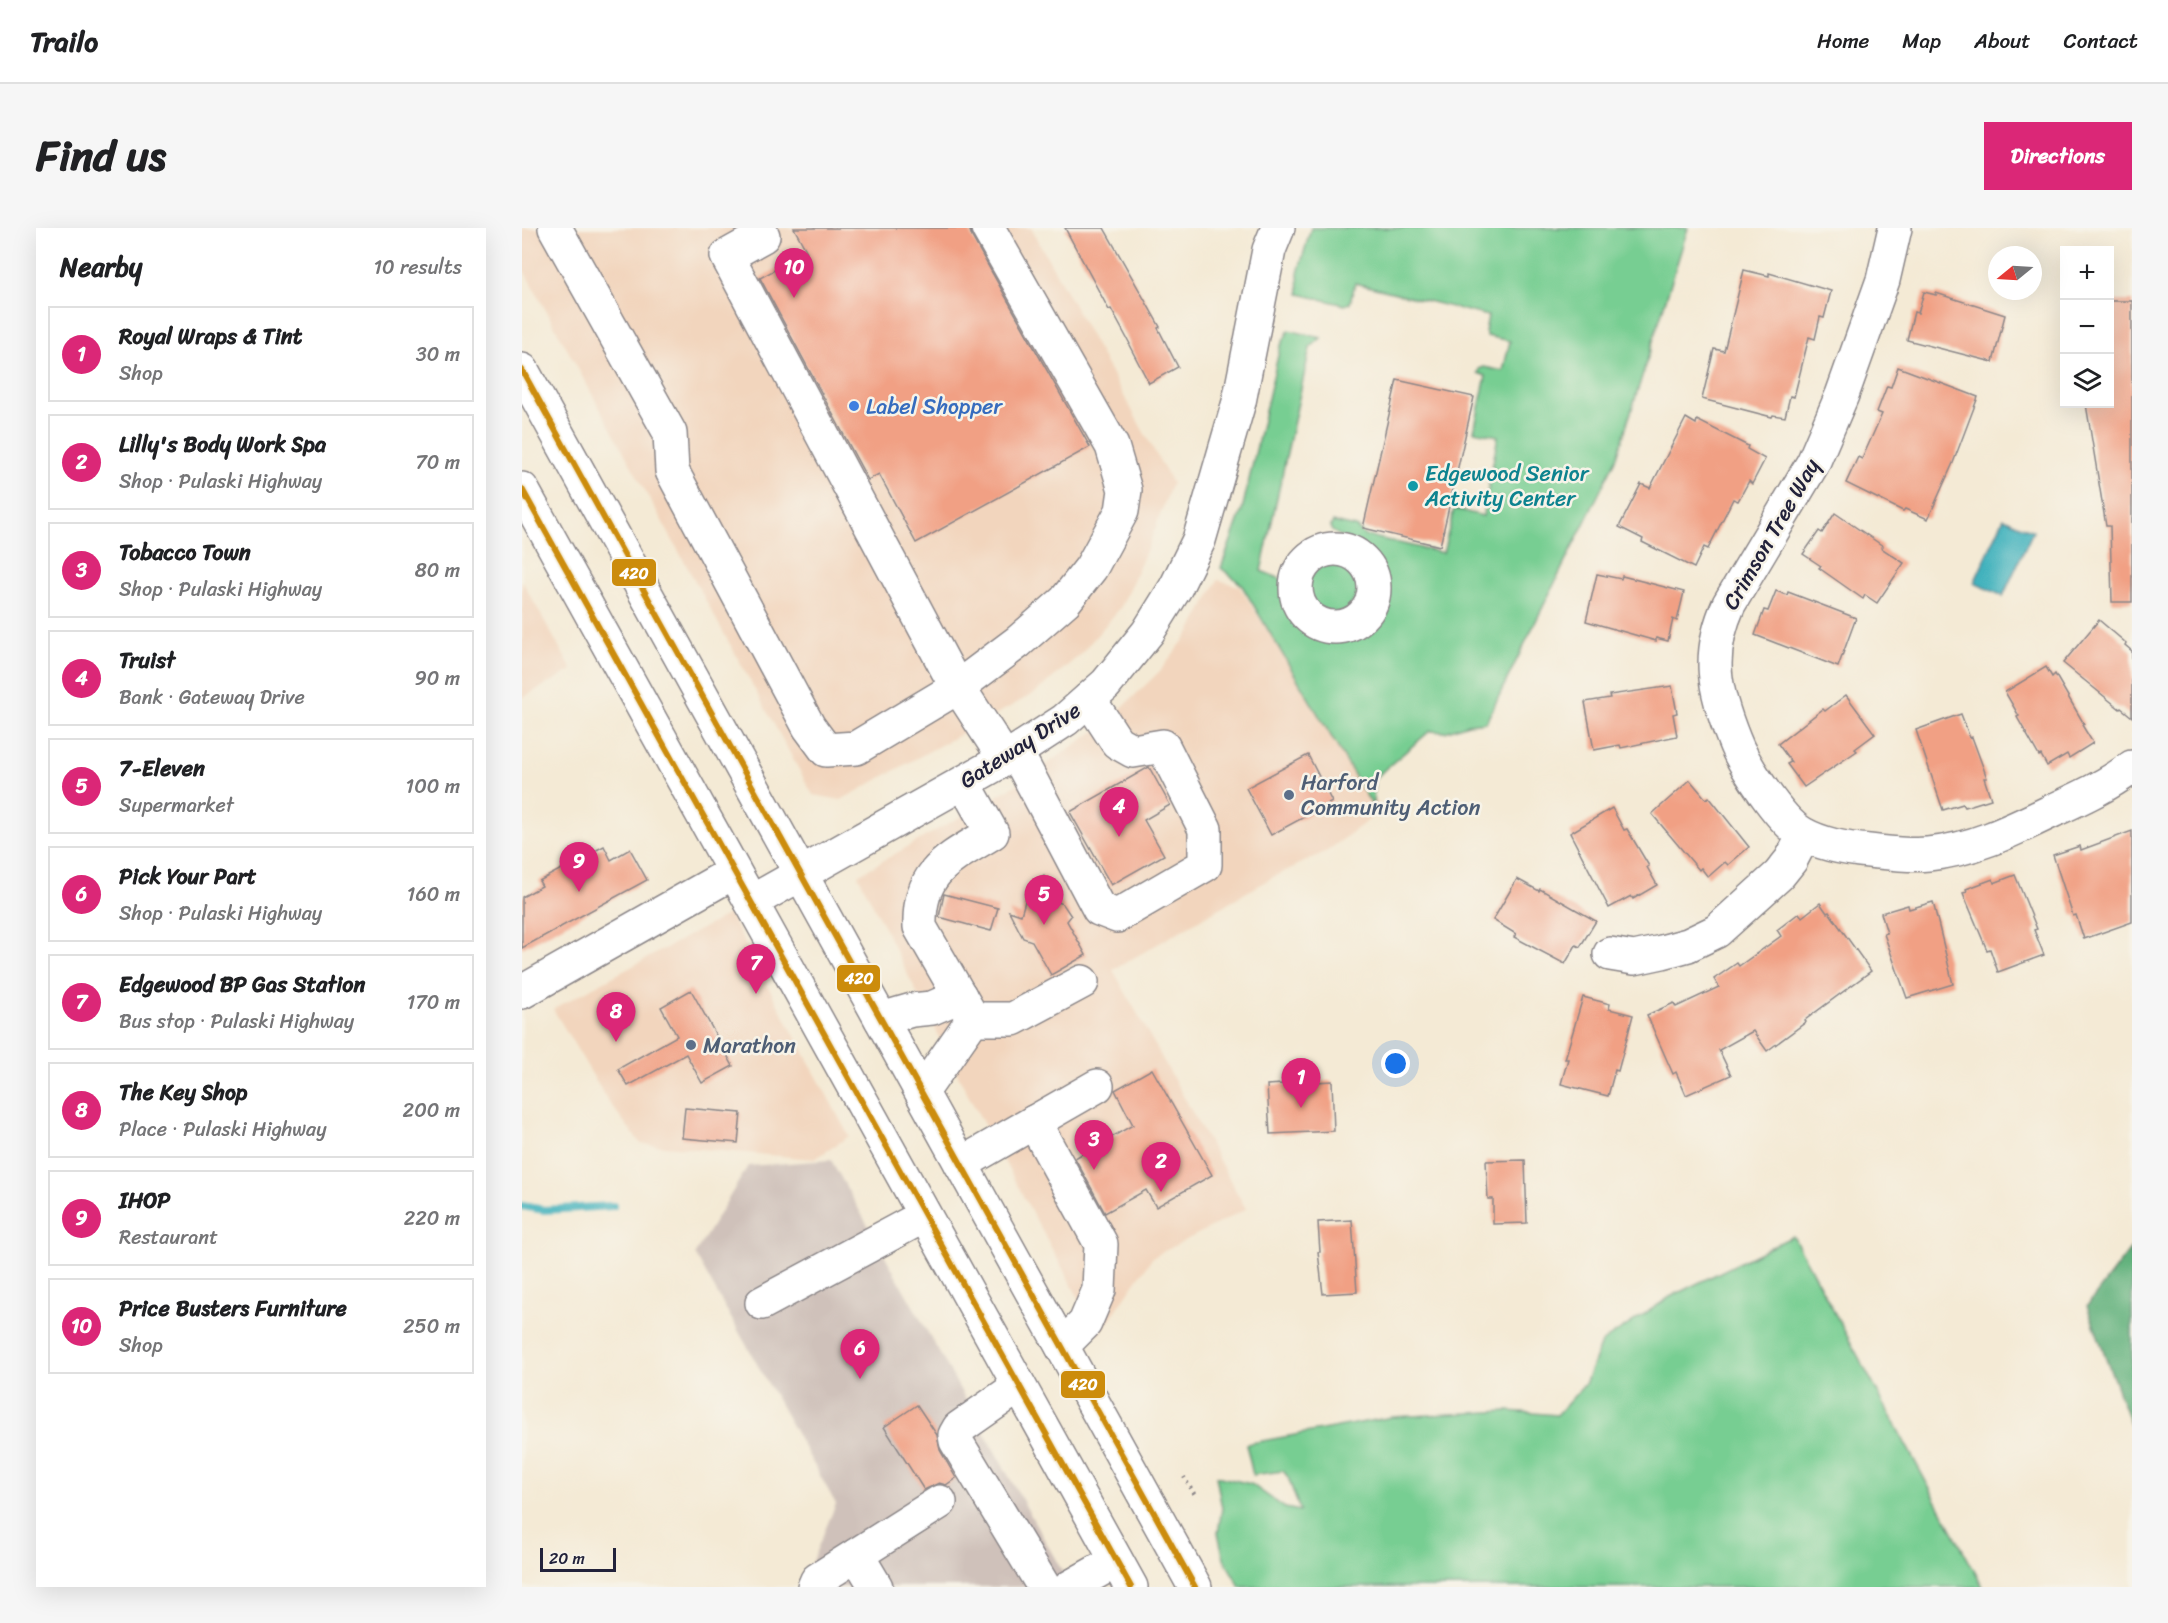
<!DOCTYPE html>
<meta charset="utf-8">
<style>
:root{--surface:#fff;--page:#f6f6f6;--text:#202124;--muted:#757577;--line:#e0e0e0;--accent:#db2777}
body{margin:0;font-family:Sriracha,sans-serif;background:var(--page);color:var(--text)}
.controls{position:absolute;right:18px;top:18px;display:grid;overflow:hidden;border-radius:0px;box-shadow:0 6px 24px #0002}
.controls button{width:54px;height:54px;display:grid;place-items:center;padding:0;border:0;border-bottom:2px solid var(--line);background:var(--surface);color:var(--text);font:30px sans-serif}
.compass{position:absolute;left:1466px;top:18px;width:54px;height:54px;border-radius:50%;background:var(--surface);box-shadow:0 6px 24px #0002;rotate:252deg}
.scale{position:absolute;left:18px;bottom:15px;width:76px;box-sizing:border-box;padding-left:6px;border:3px solid #22223b;border-top:0;font-size:16px;line-height:21px;white-space:nowrap;color:#22223b;-webkit-text-stroke:4px #f7f3e8;paint-order:stroke}
.you{position:absolute;left:874px;top:836px;width:21px;height:21px;margin:-15px;border:4px solid #fff;border-radius:50%;background:#1a73e8;box-shadow:0 0 0 9px #1a73e833}
.badge{display:grid;place-items:center;width:39px;height:39px;border-radius:50%;background:var(--accent);color:#fff;font-size:20px;font-weight:700}
.pin{position:absolute;translate:-50% -50px;filter:drop-shadow(0 2px 3px #0008)}
.pin::after{content:'';position:absolute;top:32px;width:21px;height:18px;background:inherit;clip-path:polygon(0 0,100% 0,50% 100%)}
.list{margin:0;padding:0;list-style:none}
h2{display:flex;justify-content:space-between;align-items:center;height:78px;margin:0;padding:0 24px;font-size:26px}
h2 small{font-size:20px;font-weight:400;color:var(--muted)}
.list li{display:grid;grid-template-columns:39px 1fr auto;gap:18px;align-items:center;box-sizing:border-box;height:96px;margin:0 12px 12px;padding:0 12px;border:2px solid var(--line);border-radius:0px}
.list b{display:block;font-size:22px;white-space:nowrap}
.list p{margin:0;font-size:20px;white-space:nowrap;color:var(--muted)}
.list em{font-size:20px;font-style:normal;color:var(--muted)}
.icon{flex:none;width:33px;height:33px;fill:none;stroke:currentColor;stroke-width:2;stroke-linecap:round;stroke-linejoin:round}
.map{position:relative;flex:none;width:1610px;height:1359px;overflow:hidden;border-radius:0px}
header{display:flex;align-items:center;gap:36px;box-sizing:border-box;height:84px;padding:0 30px;background:var(--surface);border-bottom:2px solid var(--line)}
header strong{font-size:28px}
nav{display:flex;gap:33px;margin-inline-start:auto;font-size:21px}
.intro{display:flex;align-items:center;justify-content:space-between;box-sizing:border-box;height:144px;padding:0 36px}
h1{margin:0;font-size:42px}
.button{padding:15px 27px;border-radius:0px;background:var(--accent);color:#fff;font-size:21px;font-weight:700}
main{display:flex;gap:36px;padding:0 36px}
aside{flex:1;background:var(--surface);border-radius:0px;box-shadow:0 6px 24px #0002}
.map>svg:first-child{display:block}
.built{fill:#f2d5bd}
.industrial{fill:#cfc1ba}
.green{fill:#77ce92;stroke:#4c7866;stroke-width:1.5}
.forest{fill:#61b17c;stroke:#426a5c;stroke-width:1.5}
.water{fill:#43b2bd;stroke:#326a7c;stroke-width:1.5}
.lines{fill:none;stroke-linecap:round;stroke-linejoin:round}
.stream{stroke:#43b2bd;stroke-width:8}
.building{fill:#f1a084}
.minor-casing{stroke:#8b8688;stroke-width:36}
.highway-casing{stroke:#8b8688;stroke-width:36}
.path{stroke:#8b8688;stroke-width:4;stroke-dasharray:1.5 4.5;stroke-linecap:butt}
.minor{stroke:#fff;stroke-width:33}
.highway{stroke:#fff;stroke-width:33}
.bus-1-casing{stroke:#f7f3e8;stroke-width:10}
.bus-1{stroke:#cc8c0c;stroke-width:6}
.shop-dot{fill:#3f7fe0;stroke:#f7f3e8;stroke-width:2}
.culture-dot{fill:#0f9aa8;stroke:#f7f3e8;stroke-width:2}
.service-dot{fill:#5c6f8a;stroke:#f7f3e8;stroke-width:2}
.labels{text-anchor:middle;dominant-baseline:central;stroke-width:5;stroke-linejoin:round;paint-order:stroke}
.shop-label{font-size:22px;fill:#366cbe;stroke:#f7f3e8;text-anchor:start}
.culture-label{font-size:22px;fill:#0d838f;stroke:#f7f3e8;text-anchor:start}
.street-label{font-size:22px;fill:#22223b;stroke:#f7f3e8}
.service-label{font-size:22px;fill:#4e5e75;stroke:#f7f3e8;text-anchor:start}
.line-badge{stroke:#f7f3e8;stroke-width:2}
.badge-label{font-size:16px;text-anchor:middle;font-weight:bold;fill:#fff}
</style>
<header>
<strong>Trailo</strong>
<nav><a>Home</a><a>Map</a><a>About</a><a>Contact</a></nav>
</header>
<div class="intro"><h1>Find us</h1><a class="button">Directions</a></div>
<main>
<aside>
<h2>Nearby<small>10 results</small></h2>
<ul class="list">
<li><span class="badge">1</span><div><b>Royal Wraps &amp; Tint</b><p>Shop</p></div><em>30 m</em></li>
<li><span class="badge">2</span><div><b>Lilly's Body Work Spa</b><p>Shop · Pulaski Highway</p></div><em>70 m</em></li>
<li><span class="badge">3</span><div><b>Tobacco Town</b><p>Shop · Pulaski Highway</p></div><em>80 m</em></li>
<li><span class="badge">4</span><div><b>Truist</b><p>Bank · Gateway Drive</p></div><em>90 m</em></li>
<li><span class="badge">5</span><div><b>7-Eleven</b><p>Supermarket</p></div><em>100 m</em></li>
<li><span class="badge">6</span><div><b>Pick Your Part</b><p>Shop · Pulaski Highway</p></div><em>160 m</em></li>
<li><span class="badge">7</span><div><b>Edgewood BP Gas Station</b><p>Bus stop · Pulaski Highway</p></div><em>170 m</em></li>
<li><span class="badge">8</span><div><b>The Key Shop</b><p>Place · Pulaski Highway</p></div><em>200 m</em></li>
<li><span class="badge">9</span><div><b>IHOP</b><p>Restaurant</p></div><em>220 m</em></li>
<li><span class="badge">10</span><div><b>Price Busters Furniture</b><p>Shop</p></div><em>250 m</em></li>
</ul>
</aside>
<div class="map">
<svg width="1610" height="1359" viewBox="0 0 1610 1359">
<rect width="100%" height="100%" fill="#f7f3e8"/>
<filter id="ink" filterUnits="userSpaceOnUse"><feTurbulence type="fractalNoise" baseFrequency=".0167" numOctaves="2"/><feDisplacementMap in="SourceGraphic" scale="12" xChannelSelector="R" yChannelSelector="G"/><feConvolveMatrix kernelMatrix="1 2 1 2 8 2 1 2 1" color-interpolation-filters="sRGB"/></filter>
<filter id="wash" filterUnits="userSpaceOnUse"><feTurbulence type="fractalNoise" baseFrequency=".008" numOctaves="4" result="noise"/><feDisplacementMap in="SourceGraphic" scale="24" xChannelSelector="R" yChannelSelector="G"/><feGaussianBlur stdDeviation="1.35" result="paint"/><feColorMatrix in="noise" values="0 0 0 0 0 0 0 0 0 0 0 0 0 0 0 0 0 1.4 0 .05"/><feComposite in="paint" operator="in"/></filter>
<g filter="url(#wash)">
<rect width="100%" height="100%" fill="#f4ead5"/>
<!-- built -->
<g class="built">
<polygon points="0,0 509,0 650,255 626,319 599,379 558,427 513,465 319,572 291,567 0,39"/>
<polygon points="696,352 717,358 860,582 805,623 749,650 591,742 724,981 631,1029 577,1107 446,867 336,647 494,557 582,497 638,443 668,404"/>
<polygon points="0,353 50,442 0,470"/>
<polygon points="207,686 327,908 293,931 119,916 86,873 31,781"/>
</g>
<!-- industrial -->
<polygon class="industrial" points="309,932 549,1359 279,1359 314,1276 173,1026 226,938"/>
<!-- green -->
<g class="green">
<path d="M 789,0 L 1166,0 L 1095,229 L 964,494 L 946,496 L 923,504 L 908,503 L 862,542 L 852,552 L 851,579 L 719,356 L 699,340 L 720,282 L 758,119 L 767,102 L 799,110 L 788,120 L 739,343 L 764,353 C 762,367 768,381 777,391 C 819,440 890,372 849,327 C 840,316 822,311 810,303 L 808,299 L 811,294 L 834,299 L 842,307 L 921,325 L 932,281 L 961,288 L 976,208 L 952,203 L 964,148 L 956,145 L 957,141 L 962,139 L 981,143 L 988,113 L 965,108 L 963,104 L 966,88 L 833,55 L 828,75 L 823,77 L 777,66 L 776,45 Z"/>
<circle cx="812" cy="359" r="32"/>
<polygon points="1271,1008 1461,1359 718,1359 702,1331 696,1305 700,1280 694,1248 729,1256 763,1280 778,1283 766,1249 761,1243 731,1247 724,1216 870,1189 986,1183 1035,1187 1063,1156 1079,1115 1148,1069"/>
</g>
<!-- forest -->
<polygon class="forest" points="1610,1019 1610,1201 1565,1078"/>
<!-- water -->
<polygon class="water" points="1482,290 1511,303 1481,368 1452,355"/>
<g class="lines">
<!-- stream -->
<polyline class="stream" points="0,978 22,982 91,978"/>
</g>
<g id="blocks">
<!-- building -->
<g class="building">
<polygon points="272,0 447,0 450,9 568,219 394,315 357,246 346,252 238,50 285,24"/>
<polygon points="543,0 582,0 638,99 636,100 656,139 627,155 607,117 608,116 589,81 587,82"/>
<polygon points="1222,42 1247,48 1247,45 1309,63 1302,90 1298,89 1293,111 1287,109 1272,169 1268,168 1263,189 1251,187 1250,189 1180,171 1192,121 1202,123"/>
<polygon points="1402,64 1414,67 1414,65 1483,87 1471,134 1385,112 1392,84 1396,85"/>
<polygon points="1587,73 1610,73 1610,374 1590,374 1588,298 1584,298 1564,176 1587,176"/>
<polygon points="1376,139 1456,169 1431,235 1406,291 1383,281 1381,283 1324,255 1336,229 1340,231 1360,186 1355,184 1365,158 1369,159"/>
<polygon points="875,152 952,169 918,318 841,300"/>
<polygon points="1164,190 1174,196 1175,192 1226,218 1225,221 1243,231 1230,256 1227,253 1216,273 1211,271 1186,321 1182,319 1172,340 1120,314 1121,311 1097,299 1119,256 1128,260"/>
<polygon points="1313,285 1361,318 1359,320 1382,335 1355,375 1343,367 1341,371 1297,340 1299,338 1281,326 1297,303 1300,305"/>
<polygon points="1075,346 1099,351 1100,348 1162,364 1155,393 1151,391 1146,413 1134,410 1134,413 1064,393"/>
<polygon points="1254,363 1265,367 1266,364 1334,390 1316,439 1233,407 1242,382 1246,383"/>
<polygon points="1577,392 1604,415 1603,417 1610,423 1610,489 1599,480 1598,481 1541,435"/>
<polygon points="1524,439 1530,449 1533,446 1562,496 1560,497 1571,515 1547,530 1545,526 1525,538 1519,527 1517,528 1495,489 1497,488 1483,464"/>
<polygon points="1150,458 1155,485 1151,486 1155,508 1099,520 1098,517 1072,522 1063,474 1088,470 1087,467"/>
<polygon points="1324,467 1353,506 1333,521 1335,523 1282,559 1265,536 1269,534 1256,516 1301,481 1303,483"/>
<polygon points="1439,486 1448,510 1450,509 1465,550 1462,550 1469,571 1443,579 1441,576 1421,582 1394,502"/>
<polygon points="786,527 810,574 749,607 724,560"/>
<polygon points="627,539 648,577 622,592 642,627 589,657 548,584"/>
<polygon points="1168,552 1184,571 1187,569 1227,619 1206,637 1203,634 1186,649 1179,640 1177,642 1130,586"/>
<polygon points="1090,580 1102,602 1105,601 1127,638 1125,639 1135,657 1111,671 1109,668 1087,680 1048,605"/>
<polygon points="1610,603 1610,694 1562,711 1554,687 1551,688 1531,627 1558,618 1559,622"/>
<polygon points="82,618 89,632 108,621 125,652 0,720 0,669 20,658 17,653"/>
<polygon points="1493,647 1515,701 1512,702 1522,727 1476,744 1468,721 1465,722 1441,665 1445,664 1444,661 1471,651 1472,655"/>
<polygon points="522,648 536,674 541,676 549,688 545,693 564,727 529,747 510,713 501,710 487,683 499,687 508,656"/>
<polygon points="995,651 1017,663 1018,661 1074,693 1058,719 1054,717 1043,736 992,709 994,706 971,692"/>
<polygon points="422,666 476,680 469,703 417,689"/>
<polygon points="1411,674 1431,756 1385,770 1362,706 1365,705 1359,685 1386,677 1387,681"/>
<polygon points="1298,675 1305,685 1307,684 1349,743 1283,792 1284,794 1245,823 1231,803 1197,822 1209,847 1164,867 1154,844 1151,846 1125,787 1152,775 1154,779 1197,759 1192,751 1215,735 1217,738 1259,708 1255,702 1277,685 1280,689"/>
<polygon points="169,762 211,838 180,855 164,826 106,858 96,841 155,808 139,779"/>
<polygon points="1061,769 1088,776 1087,781 1111,787 1096,843 1093,842 1086,868 1039,856 1046,831 1043,831"/>
<polygon points="630,841 690,947 634,979 624,962 583,985 553,930 611,897 593,862"/>
<polygon points="810,853 812,903 748,906 745,857"/>
<polygon points="163,880 219,885 216,915 160,910"/>
<polygon points="1003,932 1005,995 971,996 971,971 966,971 964,933"/>
<polygon points="830,992 835,1064 801,1066 796,1024 798,1024 796,994"/>
<polygon points="395,1177 415,1207 418,1222 434,1250 424,1257 417,1255 402,1262 362,1199"/>
</g>
</g>
</g>
<g filter="url(#ink)">
<use href="#blocks" fill-opacity="0" stroke="#8b8688" stroke-width="1.5"/>
<g class="lines">
<defs>
<g id="minor">
<polyline points="33,0 148,205 150,243 287,499 304,522 334,520 436,459 496,414 543,373 569,340 600,283 603,262 590,218 466,0"/>
<polyline points="236,0 241,8 205,28 426,443 483,531"/>
<path d="M 1373,0 L 1361,52 L 1320,167 L 1291,235 L 1207,376 C 1184,427 1192,462 1212,512 C 1221,536 1259,594 1281,606 C 1301,617 1325,621 1347,623 C 1367,625 1387,628 1406,626 C 1451,622 1491,602 1530,583 C 1558,570 1585,558 1610,539"/>
<circle cx="813" cy="360" r="39"/>
<polyline points="494,524 577,681 595,688 683,637 683,601 641,518 611,523 595,514 567,471"/>
<path d="M 442,555 L 470,605 C 428,631 396,642 398,699 L 451,791"/>
<polyline points="229,674 483,531 543,492 584,456 626,404 654,359 677,312 717,174 747,22 756,0"/>
<polyline points="1088,726 1112,730 1140,724 1166,717 1195,703 1257,647 1269,632 1282,607"/>
<polyline points="0,764 212,644"/>
<polyline points="359,791 390,782 410,780 438,768"/>
<polyline points="400,864 451,791 491,791 560,754"/>
<polyline points="512,894 579,1016 577,1062 563,1095 540,1118"/>
<polyline points="439,936 575,858"/>
<polyline points="240,1075 402,988"/>
<polyline points="497,1158 437,1200 433,1207 434,1213 522,1359"/>
<polyline points="335,1327 354,1359"/>
<polyline points="292,1359 295,1352 418,1274"/>
<polyline points="548,1359 594,1333"/>
</g>
<g id="highway">
<polyline points="0,142 673,1359"/>
<polyline points="0,261 609,1359"/>
</g>
</defs>
<!-- minor casing -->
<use href="#minor" class="minor-casing"/>
<!-- highway casing -->
<use href="#highway" class="highway-casing"/>
<!-- path -->
<polyline class="path" points="662,1249 673,1267"/>
<!-- minor -->
<use href="#minor" class="minor"/>
<!-- highway -->
<use href="#highway" class="highway"/>
<defs>
<g id="bus-1">
<polyline points="0,142 673,1359"/>
<polyline points="0,261 609,1359"/>
</g>
</defs>
<!-- bus-1 casing -->
<use href="#bus-1" class="bus-1-casing"/>
<!-- bus-1 -->
<use href="#bus-1" class="bus-1"/>
</g>
</g>
<!-- markers -->
<circle class="shop-dot" cx="332" cy="178" r="6"/>
<circle class="culture-dot" cx="891" cy="258" r="6"/>
<g class="service-dot">
<circle cx="767" cy="567" r="6"/>
<circle cx="169" cy="817" r="6"/>
</g>
<g class="labels">
<!-- shop labels -->
<g class="shop-label">
<text x="344" y="178">Label Shopper</text>
</g>
<!-- culture labels -->
<g class="culture-label">
<text x="903" y="245">Edgewood Senior<tspan x="903" dy="25">Activity Center</tspan></text>
</g>
<!-- street labels -->
<g class="street-label">
<text transform="translate(1249 306) rotate(-60)">Crimson Tree Way</text>
<text transform="translate(498 517) rotate(-33)">Gateway Drive</text>
</g>
<!-- service labels -->
<g class="service-label">
<text x="779" y="554">Harford<tspan x="779" dy="25">Community Action</tspan></text>
<text x="181" y="817">Marathon</text>
</g>
</g>
<g class="line-badge">
<rect x="89" y="330" width="46" height="29" rx="6" fill="#cc8c0c"/>
<rect x="314" y="736" width="45" height="29" rx="6" fill="#cc8c0c"/>
<rect x="538" y="1142" width="46" height="29" rx="6" fill="#cc8c0c"/>
</g>
<g class="badge-label">
<text x="112" y="351">420</text>
<text x="337" y="756">420</text>
<text x="561" y="1162">420</text>
</g>
</svg>
<div class="controls">
<button>+</button>
<button>−</button>
<button><svg class="icon" aria-label="layers" viewBox="0 0 24 24"><path d="M12 4l9 5-9 5-9-5zM3 14l9 5 9-5"/></svg></button>
</div>
<svg class="compass" viewBox="-18 -18 36 36"><path d="M0-13l5 13h-10z" fill="#e53935"/><path d="M0 13l5-13h-10z" fill="#757577"/></svg>
<div class="scale">20 m</div>
<div class="you"></div>
<div class="pin badge" style="left:779px;top:880px">1</div>
<div class="pin badge" style="left:639px;top:964px">2</div>
<div class="pin badge" style="left:572px;top:942px">3</div>
<div class="pin badge" style="left:597px;top:609px">4</div>
<div class="pin badge" style="left:522px;top:697px">5</div>
<div class="pin badge" style="left:338px;top:1151px">6</div>
<div class="pin badge" style="left:234px;top:766px">7</div>
<div class="pin badge" style="left:94px;top:814px">8</div>
<div class="pin badge" style="left:57px;top:664px">9</div>
<div class="pin badge" style="left:272px;top:70px">10</div>
</div>
</main>
